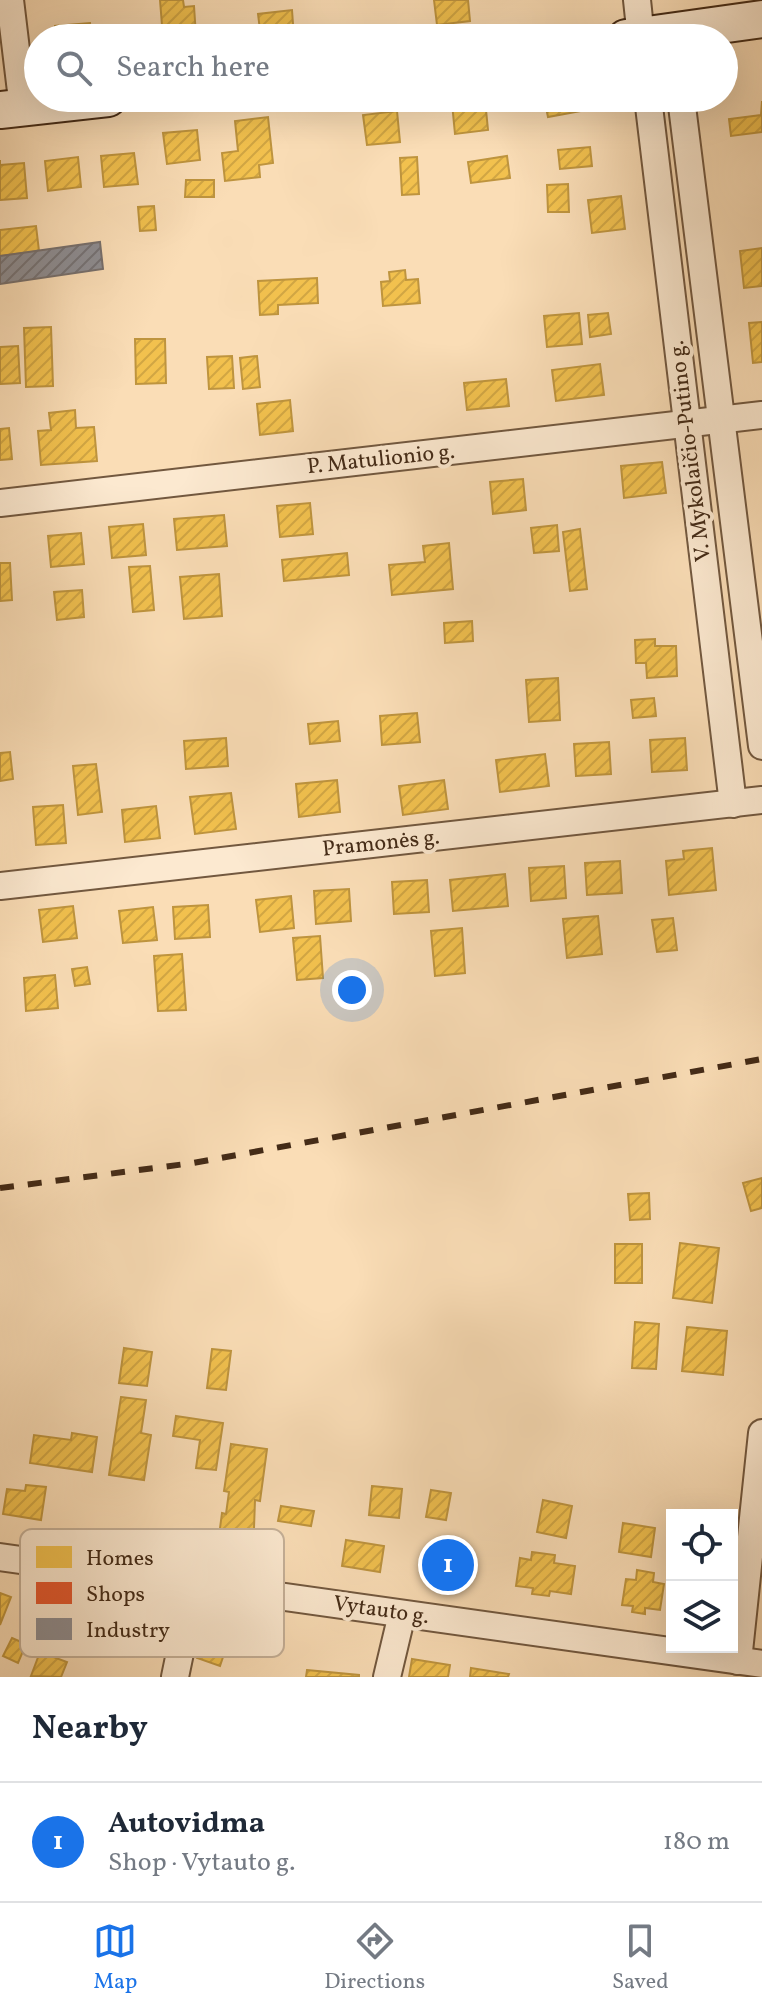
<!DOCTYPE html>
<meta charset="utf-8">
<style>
:root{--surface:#fff;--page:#f2f2f3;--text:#1f2937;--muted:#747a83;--line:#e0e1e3;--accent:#1a73e8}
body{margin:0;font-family:Vollkorn,serif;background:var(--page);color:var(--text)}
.controls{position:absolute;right:24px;bottom:24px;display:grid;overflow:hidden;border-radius:0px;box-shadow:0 8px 32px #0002}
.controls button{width:72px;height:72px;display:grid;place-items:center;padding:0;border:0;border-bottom:2px solid var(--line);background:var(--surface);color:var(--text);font:40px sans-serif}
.you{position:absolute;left:352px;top:990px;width:28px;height:28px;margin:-20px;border:6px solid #fff;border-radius:50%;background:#1a73e8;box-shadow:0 0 0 12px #1a73e833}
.badge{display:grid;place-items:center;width:52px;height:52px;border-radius:50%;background:var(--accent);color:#fff;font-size:26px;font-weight:700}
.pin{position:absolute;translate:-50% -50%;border:4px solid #fff;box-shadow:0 2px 8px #0006}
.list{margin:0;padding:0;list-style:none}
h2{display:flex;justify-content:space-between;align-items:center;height:104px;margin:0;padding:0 32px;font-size:34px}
h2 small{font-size:26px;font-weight:400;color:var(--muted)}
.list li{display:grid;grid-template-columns:52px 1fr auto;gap:24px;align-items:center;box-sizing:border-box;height:120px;padding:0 32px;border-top:2px solid var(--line)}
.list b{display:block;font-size:30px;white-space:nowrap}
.list p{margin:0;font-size:26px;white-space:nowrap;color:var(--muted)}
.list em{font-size:26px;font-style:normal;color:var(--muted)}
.icon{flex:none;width:44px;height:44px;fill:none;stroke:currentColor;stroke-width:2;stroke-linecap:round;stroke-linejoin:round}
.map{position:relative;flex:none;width:762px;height:1677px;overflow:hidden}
.search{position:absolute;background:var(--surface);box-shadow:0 8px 32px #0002;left:24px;right:24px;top:24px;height:88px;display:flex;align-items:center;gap:20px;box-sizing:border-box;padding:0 28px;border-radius:44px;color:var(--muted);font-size:30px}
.sheet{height:224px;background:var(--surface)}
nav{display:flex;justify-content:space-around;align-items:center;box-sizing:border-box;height:112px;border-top:2px solid var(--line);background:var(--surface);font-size:22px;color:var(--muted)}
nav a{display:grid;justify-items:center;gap:4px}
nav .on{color:var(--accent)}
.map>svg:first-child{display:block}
.homes{fill:url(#homes-hatch);stroke:#be943e;stroke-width:2}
.shops{fill:url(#shops-hatch);stroke:#b44a27;stroke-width:2}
.industry{fill:url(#industry-hatch);stroke:#77706d;stroke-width:2}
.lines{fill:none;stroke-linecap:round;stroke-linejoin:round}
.minor-casing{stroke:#72583f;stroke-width:30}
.secondary-casing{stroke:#442b17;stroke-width:40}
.minor{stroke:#fce9d0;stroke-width:26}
.secondary{stroke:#fce9d0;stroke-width:36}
.rail{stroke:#442b17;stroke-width:6;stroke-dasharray:14 14;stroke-linecap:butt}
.labels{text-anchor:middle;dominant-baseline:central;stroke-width:8;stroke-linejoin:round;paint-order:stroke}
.street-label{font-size:22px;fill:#442b17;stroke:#fce9d0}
.key{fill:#fce9d0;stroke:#c5b098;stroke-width:2}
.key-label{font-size:22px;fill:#442b17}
</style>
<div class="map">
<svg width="762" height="1677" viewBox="0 0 762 1677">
<defs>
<pattern id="homes-hatch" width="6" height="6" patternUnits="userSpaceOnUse" patternTransform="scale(2)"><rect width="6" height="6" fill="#f2c14e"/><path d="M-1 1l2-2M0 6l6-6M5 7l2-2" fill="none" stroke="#d1a643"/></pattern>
<pattern id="shops-hatch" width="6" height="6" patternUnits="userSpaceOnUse" patternTransform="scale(2)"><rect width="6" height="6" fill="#e4572e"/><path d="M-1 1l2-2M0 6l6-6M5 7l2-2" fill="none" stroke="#ba4826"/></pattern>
<pattern id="industry-hatch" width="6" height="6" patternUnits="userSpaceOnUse" patternTransform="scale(2)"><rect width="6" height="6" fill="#8d8d92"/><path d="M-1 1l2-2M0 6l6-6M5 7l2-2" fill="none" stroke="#757376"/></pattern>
</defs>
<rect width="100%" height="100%" fill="#faddb6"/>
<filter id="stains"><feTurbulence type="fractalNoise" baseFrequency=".0025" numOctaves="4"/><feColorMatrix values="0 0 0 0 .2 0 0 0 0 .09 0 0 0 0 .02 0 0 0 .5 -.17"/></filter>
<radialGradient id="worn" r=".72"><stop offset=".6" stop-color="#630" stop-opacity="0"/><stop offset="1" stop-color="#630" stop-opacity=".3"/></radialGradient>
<!-- homes -->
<g class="homes">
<polygon points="160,0 183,0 184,7 194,6 196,36 163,38"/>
<polygon points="434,0 468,0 470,21 437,25"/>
<polygon points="292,10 294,38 261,38 258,14"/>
<polygon points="90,23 91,38 56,38 55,26"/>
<polygon points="544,98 578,98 581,111 548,117"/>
<polygon points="485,100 488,130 455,134 452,103"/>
<polygon points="762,101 762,132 731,136 729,119 761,115"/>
<polygon points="397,111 400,142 367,145 363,115"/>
<polygon points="268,117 273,163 259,165 260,177 225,181 222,153 238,151 235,121"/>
<polygon points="197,130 200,160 167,164 163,133"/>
<polygon points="590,147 592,166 560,169 558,150"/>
<polygon points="134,153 138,184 104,187 101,156"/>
<polygon points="507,156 510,178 471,183 468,162"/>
<polygon points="78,157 81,187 48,191 45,161"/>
<polygon points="417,157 419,194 402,195 400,158"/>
<polygon points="0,160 0,165 24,163 27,198 0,200"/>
<polygon points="186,180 214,180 214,197 185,197"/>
<polygon points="568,184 569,212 548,212 547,185"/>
<polygon points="621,196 625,229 592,233 588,200"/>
<polygon points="154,206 156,230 140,231 138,207"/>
<polygon points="36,226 39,251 0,256 0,230"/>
<polygon points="762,248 762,286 744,288 740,251"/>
<polygon points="405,270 406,280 418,279 420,303 383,306 381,282 390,281 389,272"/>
<polygon points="317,278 318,303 278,305 278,314 260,315 258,281"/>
<polygon points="579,313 582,344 547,347 544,316"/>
<polygon points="608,313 611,334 590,337 588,315"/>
<polygon points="762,322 762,362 753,363 749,323"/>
<polygon points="51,327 53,386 26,387 24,328"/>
<polygon points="135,339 165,339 166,383 136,384"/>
<polygon points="18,346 20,383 0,384 0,347"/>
<polygon points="232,356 234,388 209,389 207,357"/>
<polygon points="257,356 260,387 243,389 240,358"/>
<polygon points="600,364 604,395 556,401 552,370"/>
<polygon points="506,379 509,406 467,410 464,383"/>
<polygon points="290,400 293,431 260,435 257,404"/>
<polygon points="75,410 76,428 94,427 97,461 41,465 38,431 51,430 49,413"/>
<polygon points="9,428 12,459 0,460 0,429"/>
<polygon points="662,462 666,493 624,498 621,466"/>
<polygon points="523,479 526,510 493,514 490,482"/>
<polygon points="310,503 313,534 280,537 277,506"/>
<polygon points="224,515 227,546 177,550 174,519"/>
<polygon points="143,524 146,555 112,558 109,527"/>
<polygon points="557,525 559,551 534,553 531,528"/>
<polygon points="580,529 587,589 570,591 563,532"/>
<polygon points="81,533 84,564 51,567 48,536"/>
<polygon points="449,543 453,589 392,595 389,565 425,562 423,546"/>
<polygon points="347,553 349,575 284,581 282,560"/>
<polygon points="0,563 10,563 12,600 0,601"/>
<polygon points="150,566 154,610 133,612 129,567"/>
<polygon points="219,574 222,616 184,619 180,577"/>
<polygon points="82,590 84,617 57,620 54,592"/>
<polygon points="472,621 473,641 445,643 444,623"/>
<polygon points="655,639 655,646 676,646 677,676 647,678 646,663 636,663 635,640"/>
<polygon points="558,678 560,720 529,722 526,680"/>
<polygon points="654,698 656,716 633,718 631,700"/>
<polygon points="417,713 420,742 382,745 380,716"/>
<polygon points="338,721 340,741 310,744 308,724"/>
<polygon points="226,738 228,766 186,769 184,741"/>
<polygon points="685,738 687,770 652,772 650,740"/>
<polygon points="609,742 611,774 576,776 574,744"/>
<polygon points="10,752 13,779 0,781 0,753"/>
<polygon points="545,754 549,786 500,792 496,760"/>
<polygon points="96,764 102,812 78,815 73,766"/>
<polygon points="337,780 340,812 299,817 296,784"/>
<polygon points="444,780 448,809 403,815 399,786"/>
<polygon points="231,793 236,829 195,834 190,797"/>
<polygon points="63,805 66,843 36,845 33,807"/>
<polygon points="156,806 160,838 125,842 122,810"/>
<polygon points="712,848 716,890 669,895 666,861 684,859 683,851"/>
<polygon points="620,861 622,893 587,895 585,863"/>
<polygon points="564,866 566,898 531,901 529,868"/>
<polygon points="505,874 508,906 453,911 450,880"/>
<polygon points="427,880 429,912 394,914 392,882"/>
<polygon points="349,889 351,921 316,924 314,891"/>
<polygon points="291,896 294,928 260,932 256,900"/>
<polygon points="208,905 210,937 175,939 173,907"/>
<polygon points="73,906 77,938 43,942 39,910"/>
<polygon points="153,907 157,940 123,943 119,911"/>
<polygon points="598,916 602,954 567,958 563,919"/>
<polygon points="673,918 677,950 657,952 652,920"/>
<polygon points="462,928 465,973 435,976 431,931"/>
<polygon points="320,936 323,978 297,980 293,938"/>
<polygon points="182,954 186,1010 158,1011 154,956"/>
<polygon points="87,967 90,984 75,986 72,969"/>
<polygon points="55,975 58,1008 26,1011 24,978"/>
<polygon points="762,1178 762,1208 751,1211 743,1183"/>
<polygon points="649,1193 650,1219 630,1220 628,1194"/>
<polygon points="680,1243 719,1248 712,1303 673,1298"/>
<rect x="615" y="1244" width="27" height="39"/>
<polygon points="635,1322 659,1324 656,1369 632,1368"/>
<polygon points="687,1327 727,1331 723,1375 682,1371"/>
<polygon points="124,1348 152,1352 147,1386 119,1383"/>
<polygon points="212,1349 231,1351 226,1390 207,1388"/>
<polygon points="121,1397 146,1400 141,1433 151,1435 144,1480 109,1475"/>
<polygon points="176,1416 223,1423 216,1470 196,1468 200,1440 173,1436"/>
<polygon points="72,1433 97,1437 92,1472 30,1463 34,1435 71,1440"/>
<polygon points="231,1444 267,1449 260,1501 255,1500 253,1556 217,1551 222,1513 226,1514 229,1492 224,1491"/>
<polygon points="26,1485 46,1487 41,1520 3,1514 7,1489 25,1491"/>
<polygon points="372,1486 402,1489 399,1518 369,1515"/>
<polygon points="431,1490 451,1493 446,1520 426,1517"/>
<polygon points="543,1500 572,1506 566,1538 537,1532"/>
<polygon points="281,1506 314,1511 311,1526 278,1521"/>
<polygon points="623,1523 655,1528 651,1557 619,1552"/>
<polygon points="346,1540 384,1546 380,1572 342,1566"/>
<polygon points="532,1552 555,1555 554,1563 575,1566 571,1594 550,1591 549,1596 532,1594 533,1588 516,1586 520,1558 531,1560"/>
<polygon points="637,1570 654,1573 653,1582 664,1584 660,1610 645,1608 645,1614 632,1612 633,1606 622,1605 626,1579 636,1580"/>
<polygon points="0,1593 11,1597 0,1625"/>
<polygon points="209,1622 232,1630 220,1666 197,1658"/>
<polygon points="12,1638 26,1644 18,1663 3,1656"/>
<polygon points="40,1652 67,1662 61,1677 31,1676"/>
<polygon points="412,1659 450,1665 448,1677 409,1677"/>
<polygon points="471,1668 509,1674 508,1677 470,1677"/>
<polygon points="307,1670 359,1675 359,1677 306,1677"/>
</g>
<!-- shops -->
<polygon class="shops" points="431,1549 469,1555 465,1580 427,1575"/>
<!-- industry -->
<polygon class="industry" points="100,242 103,269 0,284 0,256"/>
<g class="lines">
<defs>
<g id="minor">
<polyline points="10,0 23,108"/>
<polyline points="637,0 641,38"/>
<polyline points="648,98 733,804"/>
<polyline points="681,98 762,746"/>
<polyline points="0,503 762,415"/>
<polyline points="0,886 762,800"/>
<polyline points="0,1557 762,1664"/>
<polyline points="738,1661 762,1433"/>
<polyline points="175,1677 194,1585"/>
<polyline points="387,1677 402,1614"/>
</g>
<g id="secondary">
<polyline points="626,38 762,19"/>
<polyline points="0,110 108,98"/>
</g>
</defs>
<!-- minor casing -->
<use href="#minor" class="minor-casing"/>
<!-- secondary casing -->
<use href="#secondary" class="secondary-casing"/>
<!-- minor -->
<use href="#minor" class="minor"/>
<!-- secondary -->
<use href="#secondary" class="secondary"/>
<!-- rail -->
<polyline class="rail" points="0,1188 193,1163 762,1059"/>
</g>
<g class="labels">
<!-- street labels -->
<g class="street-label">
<text transform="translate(691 451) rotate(-97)">V. Mykolaičio-Putino g.</text>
<text transform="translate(381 460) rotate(-6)">P. Matulionio g.</text>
<text transform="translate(381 844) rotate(-6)">Pramonės g.</text>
<text transform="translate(381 1611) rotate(8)">Vytauto g.</text>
</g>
</g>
<!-- legend -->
<rect x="20" y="1529" width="264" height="128" rx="12" class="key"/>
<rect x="36" y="1546" width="36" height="22" fill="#f2c14e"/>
<rect x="36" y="1582" width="36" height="22" fill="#e4572e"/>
<rect x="36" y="1618" width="36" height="22" fill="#8d8d92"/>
<g class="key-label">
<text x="86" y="1565">Homes</text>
<text x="86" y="1601">Shops</text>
<text x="86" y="1637">Industry</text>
</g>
<rect width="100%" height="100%" filter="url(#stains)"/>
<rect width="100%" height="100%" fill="url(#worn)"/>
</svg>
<div class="controls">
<button><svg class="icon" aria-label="locate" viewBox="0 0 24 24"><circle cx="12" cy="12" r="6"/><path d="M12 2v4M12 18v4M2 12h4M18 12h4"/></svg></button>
<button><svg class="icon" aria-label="layers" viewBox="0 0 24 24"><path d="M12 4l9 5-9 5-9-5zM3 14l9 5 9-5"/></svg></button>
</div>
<div class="you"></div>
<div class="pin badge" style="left:448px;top:1565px">1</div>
<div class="search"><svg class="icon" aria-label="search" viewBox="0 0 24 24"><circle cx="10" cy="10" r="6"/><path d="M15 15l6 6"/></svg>Search here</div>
</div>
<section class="sheet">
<h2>Nearby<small></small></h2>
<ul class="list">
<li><span class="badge">1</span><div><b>Autovidma</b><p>Shop · Vytauto g.</p></div><em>180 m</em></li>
</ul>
</section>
<nav>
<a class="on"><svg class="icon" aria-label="map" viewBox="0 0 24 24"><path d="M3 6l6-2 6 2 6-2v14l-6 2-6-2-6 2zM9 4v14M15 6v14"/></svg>Map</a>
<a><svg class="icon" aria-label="directions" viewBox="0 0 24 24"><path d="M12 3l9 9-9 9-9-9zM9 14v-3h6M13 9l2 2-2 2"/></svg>Directions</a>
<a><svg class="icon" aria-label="saved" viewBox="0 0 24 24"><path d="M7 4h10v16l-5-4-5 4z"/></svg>Saved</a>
</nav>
